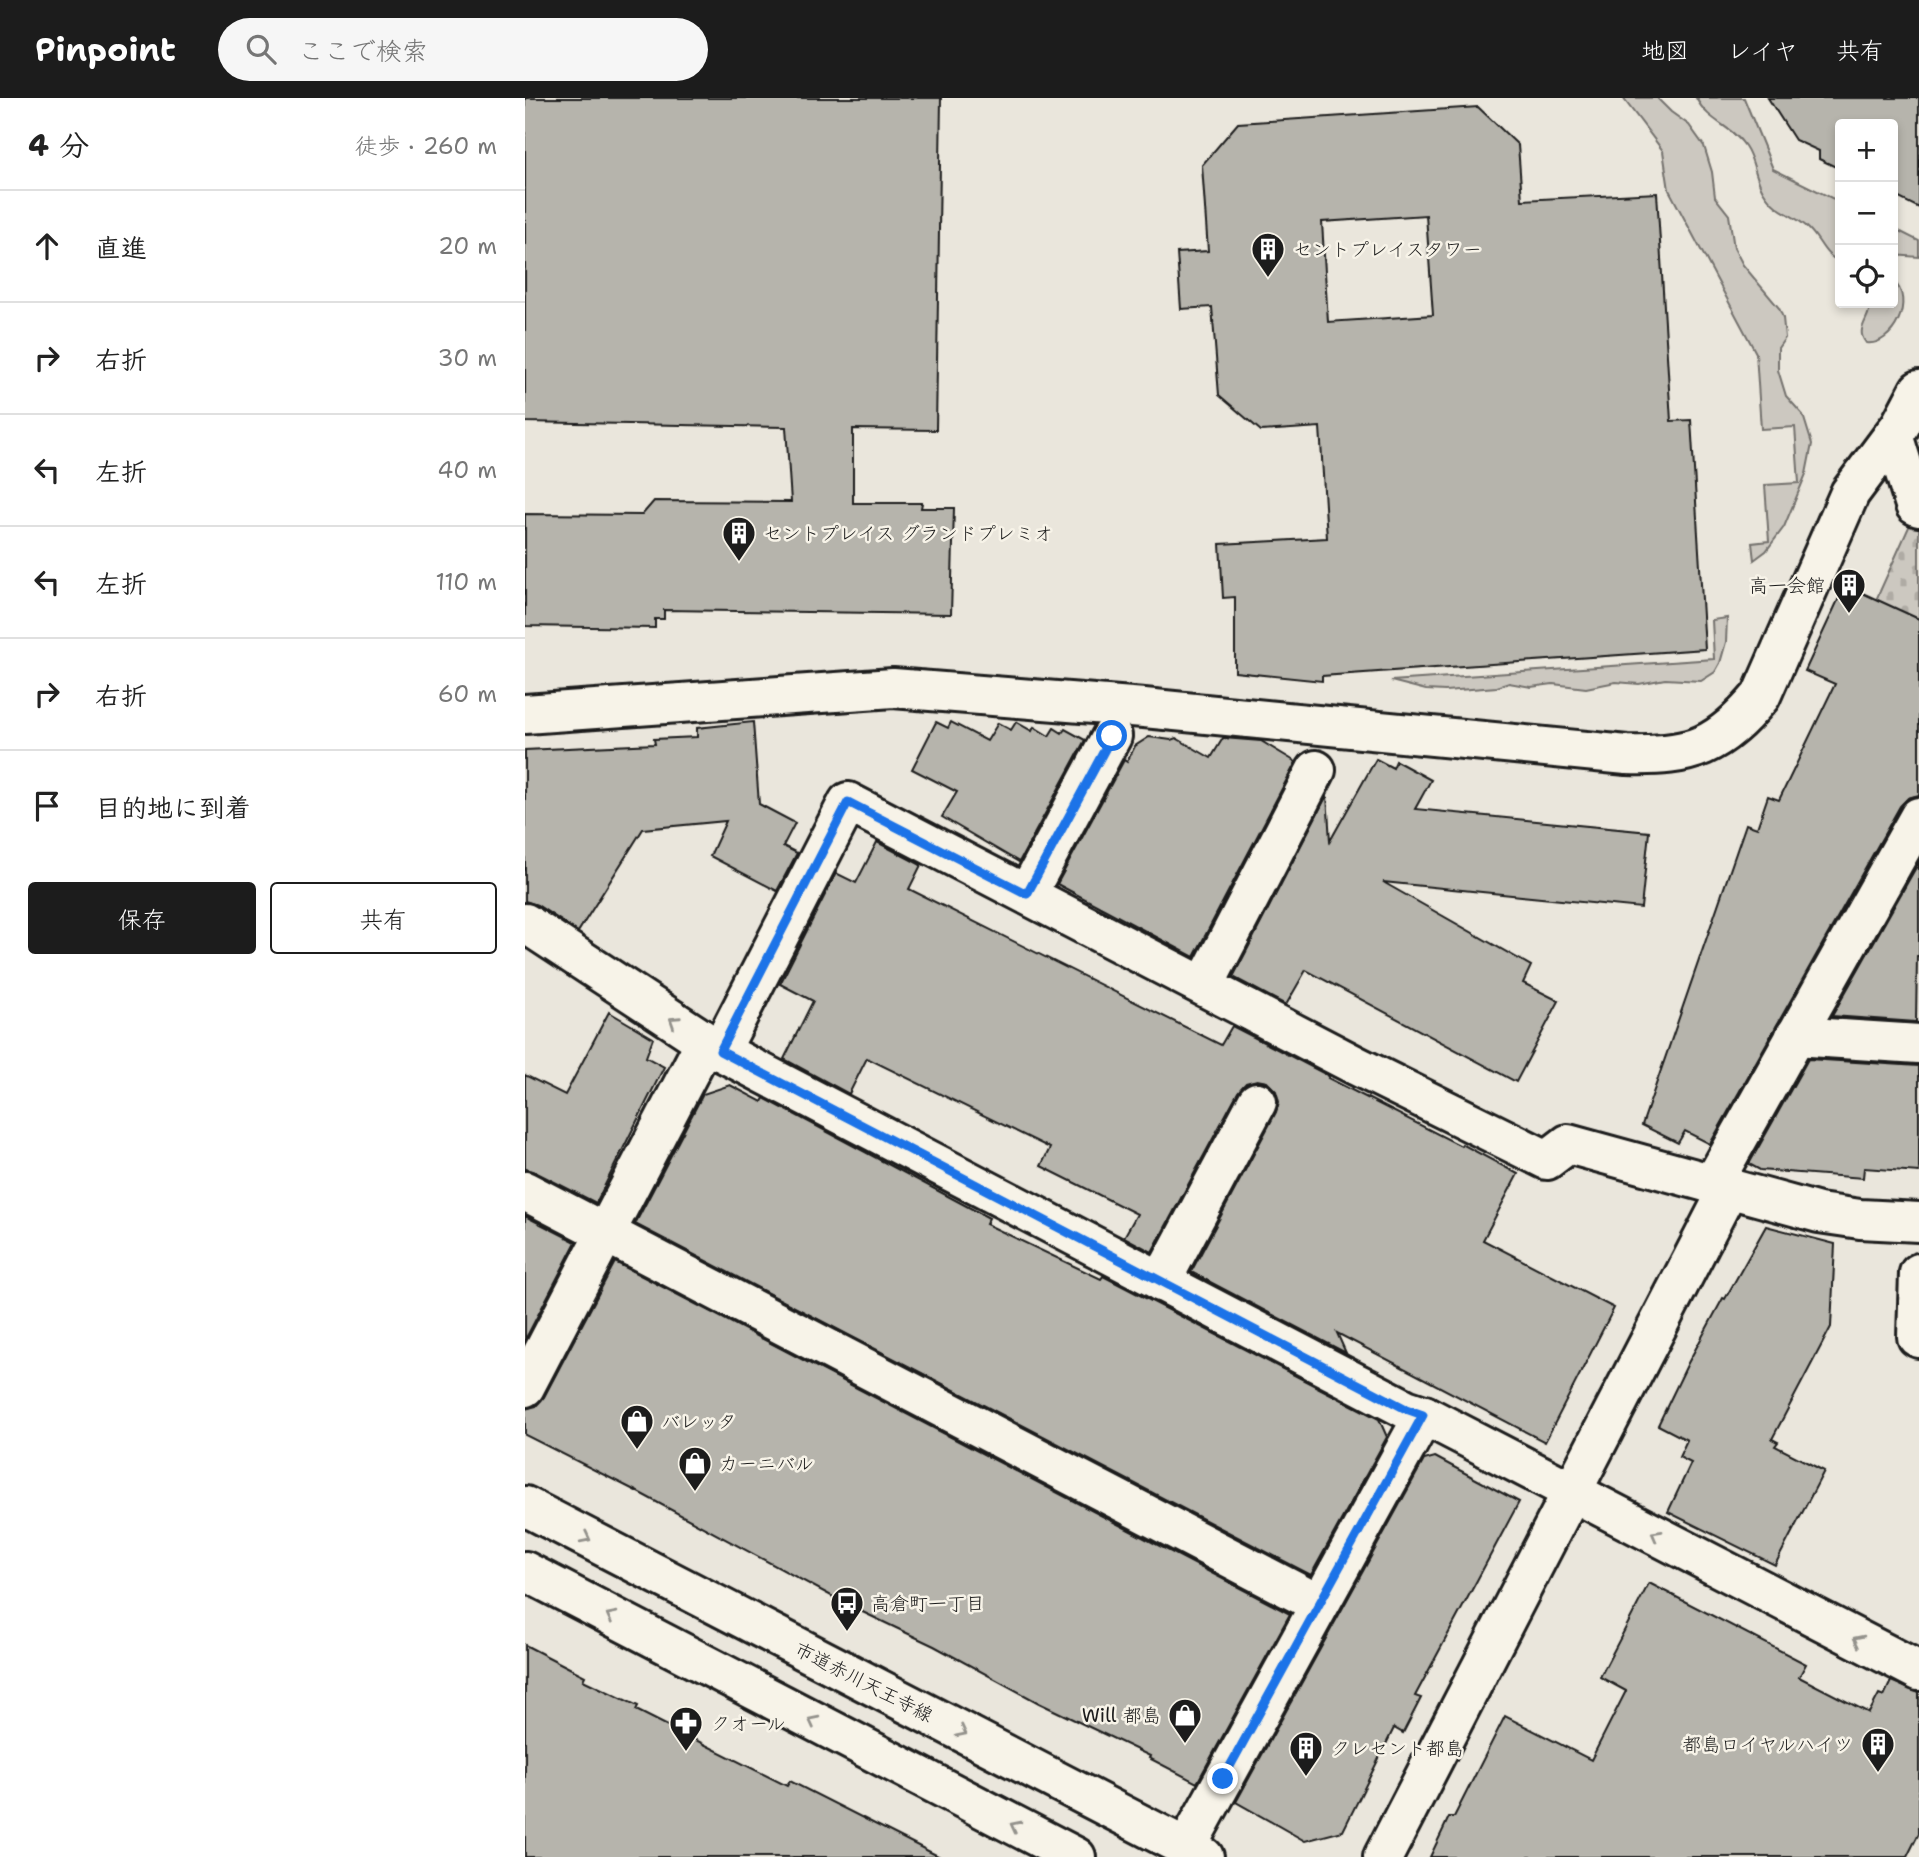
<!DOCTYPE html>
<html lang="ja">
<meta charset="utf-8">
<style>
:root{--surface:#fff;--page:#f6f6f6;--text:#222;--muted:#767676;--line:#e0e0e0;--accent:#1c1c1c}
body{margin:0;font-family:"Shantell Sans","Klee One",sans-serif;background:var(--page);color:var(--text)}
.controls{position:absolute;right:21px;top:21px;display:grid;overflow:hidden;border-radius:7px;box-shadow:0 4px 10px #0003}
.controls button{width:63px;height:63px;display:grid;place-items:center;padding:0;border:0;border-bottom:2px solid var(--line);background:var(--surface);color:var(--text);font:35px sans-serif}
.stop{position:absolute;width:21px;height:21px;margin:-16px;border:5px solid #1a73e8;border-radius:50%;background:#fff}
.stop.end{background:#1a73e8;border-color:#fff;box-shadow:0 2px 7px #0008}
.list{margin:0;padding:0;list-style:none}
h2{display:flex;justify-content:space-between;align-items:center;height:91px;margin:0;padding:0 28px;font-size:30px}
h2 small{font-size:23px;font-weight:400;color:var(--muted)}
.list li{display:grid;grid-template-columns:46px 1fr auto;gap:21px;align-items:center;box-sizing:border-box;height:112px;padding:0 28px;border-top:2px solid var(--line)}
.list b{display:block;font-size:26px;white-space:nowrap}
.list em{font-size:23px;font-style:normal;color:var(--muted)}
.actions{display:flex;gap:14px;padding:21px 28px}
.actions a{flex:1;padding:16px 0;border:2px solid var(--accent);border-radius:7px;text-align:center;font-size:24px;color:var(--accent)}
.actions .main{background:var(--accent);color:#fff}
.icon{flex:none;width:38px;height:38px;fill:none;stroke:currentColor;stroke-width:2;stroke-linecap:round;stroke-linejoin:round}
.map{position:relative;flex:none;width:1394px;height:1759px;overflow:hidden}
header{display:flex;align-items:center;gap:42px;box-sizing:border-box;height:98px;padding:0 35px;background:var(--accent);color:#fff}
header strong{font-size:33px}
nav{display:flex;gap:38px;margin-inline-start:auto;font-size:24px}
.search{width:490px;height:63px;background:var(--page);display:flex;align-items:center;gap:18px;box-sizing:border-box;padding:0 24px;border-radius:38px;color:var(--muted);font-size:26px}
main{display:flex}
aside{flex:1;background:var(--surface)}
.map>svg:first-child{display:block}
.green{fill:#ccc8c0;stroke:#74726e;stroke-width:2}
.cemetery{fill:url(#cemetery-stones);stroke:#74726e;stroke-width:2}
.building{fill:#b6b4ac;stroke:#1c1c1c;stroke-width:2;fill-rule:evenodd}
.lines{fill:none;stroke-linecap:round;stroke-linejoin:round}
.minor-casing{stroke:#1c1c1c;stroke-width:44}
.major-casing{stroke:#1c1c1c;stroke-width:44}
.minor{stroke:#f7f3e8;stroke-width:38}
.major{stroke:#f7f3e8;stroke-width:38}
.oneway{stroke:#94928c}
.route{stroke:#1a73e8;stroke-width:9}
.labels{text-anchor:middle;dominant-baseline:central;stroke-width:5;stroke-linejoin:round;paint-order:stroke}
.poi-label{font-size:19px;fill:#1c1c1c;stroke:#f7f3e8;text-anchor:start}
.street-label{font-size:19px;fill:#1c1c1c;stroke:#f7f3e8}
</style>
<header>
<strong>Pinpoint</strong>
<div class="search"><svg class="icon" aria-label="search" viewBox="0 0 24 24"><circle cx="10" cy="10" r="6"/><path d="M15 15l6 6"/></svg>ここで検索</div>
<nav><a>地図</a><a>レイヤ</a><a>共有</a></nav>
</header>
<main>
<aside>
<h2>4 分<small>徒歩 · 260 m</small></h2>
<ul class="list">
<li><svg class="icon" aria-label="ahead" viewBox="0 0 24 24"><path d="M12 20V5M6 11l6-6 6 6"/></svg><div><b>直進</b></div><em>20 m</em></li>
<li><svg class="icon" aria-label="right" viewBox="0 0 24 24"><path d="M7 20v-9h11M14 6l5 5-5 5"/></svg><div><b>右折</b></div><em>30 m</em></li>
<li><svg class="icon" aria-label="left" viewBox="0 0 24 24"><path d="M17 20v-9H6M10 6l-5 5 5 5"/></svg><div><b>左折</b></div><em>40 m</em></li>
<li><svg class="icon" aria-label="left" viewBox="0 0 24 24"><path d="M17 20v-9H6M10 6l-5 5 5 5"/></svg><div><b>左折</b></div><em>110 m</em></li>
<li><svg class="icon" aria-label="right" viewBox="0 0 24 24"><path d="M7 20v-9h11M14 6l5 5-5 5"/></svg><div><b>右折</b></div><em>60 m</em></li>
<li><svg class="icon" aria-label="arrive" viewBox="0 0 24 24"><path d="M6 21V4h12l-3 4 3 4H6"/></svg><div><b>目的地に到着</b></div></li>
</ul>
<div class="actions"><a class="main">保存</a><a>共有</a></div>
</aside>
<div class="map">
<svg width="1394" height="1759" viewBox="0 0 1394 1759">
<defs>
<pattern id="cemetery-stones" width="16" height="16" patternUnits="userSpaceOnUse" patternTransform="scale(1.75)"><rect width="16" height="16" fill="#ccc8c0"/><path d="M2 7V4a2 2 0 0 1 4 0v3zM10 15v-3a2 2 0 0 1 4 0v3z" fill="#afaba4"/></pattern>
</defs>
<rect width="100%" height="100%" fill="#eae6dc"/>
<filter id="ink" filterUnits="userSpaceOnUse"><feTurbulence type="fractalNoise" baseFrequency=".0143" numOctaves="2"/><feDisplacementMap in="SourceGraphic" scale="14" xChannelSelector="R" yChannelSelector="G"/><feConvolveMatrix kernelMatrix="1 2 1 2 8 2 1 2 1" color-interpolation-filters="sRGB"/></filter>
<g filter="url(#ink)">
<!-- green -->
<g class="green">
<polygon points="1098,0 1132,0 1146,14 1164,27 1179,48 1187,74 1190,99 1204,117 1209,150 1218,167 1254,210 1258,220 1260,240 1253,250 1253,272 1261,298 1278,317 1287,346 1281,376 1259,429 1241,453 1229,462 1227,445 1244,443 1240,387 1274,385 1270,329 1236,331 1231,255 1144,92 1138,53"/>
<path d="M 1171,0 L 1219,0 L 1248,71 L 1315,104 L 1315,164 C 1298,157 1296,142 1283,130 C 1267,114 1252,116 1238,93 C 1230,79 1229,61 1220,48 C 1205,26 1184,25 1171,0 Z"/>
<polygon points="1368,130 1394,143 1394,159 1368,157"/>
<path d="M 1368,183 C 1391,201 1368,249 1341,245 C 1329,230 1346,222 1345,205 L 1368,205 Z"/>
<polygon points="1202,520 1201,544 1195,565 1190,574 1176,583 1140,581 1114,586 1091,584 1061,590 1028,586 1006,589 984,585 972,589 920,593 901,592 866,583 1189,561 1187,522"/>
</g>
<!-- cemetery -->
<polygon class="cemetery" points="1387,422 1394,425 1394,558 1338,531"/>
<!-- building -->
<g class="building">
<polygon points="0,0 416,0 411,332 328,331 328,405 397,405 396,410 429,410 426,516 139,512 139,521 130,521 130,530 0,528 0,416 117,417 129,403 266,404 261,329 0,324"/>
<polygon points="1243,0 1394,0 1394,110 1368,97 1368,26 1315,26 1315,71 1294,61 1294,53 1270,42"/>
<path d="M 953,9 L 993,47 L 997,102 L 1132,95 L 1146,323 L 1166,322 L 1180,551 L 797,578 L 797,583 L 710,574 L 710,499 L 698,500 L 695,446 L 802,440 L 795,329 L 736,333 L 694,297 L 687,209 L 656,211 L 652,155 L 683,153 L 677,67 L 713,25 ZM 901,117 L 908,217 L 803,224 L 797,124 Z"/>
<polygon points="1320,487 1394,521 1394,697 1383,700 1375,708 1185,1046 1160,1033 1153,1045 1117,1027 1221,726 1232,730 1243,698 1254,702 1310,586 1280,573"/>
<polygon points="228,624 234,706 270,725 258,748 272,755 252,793 185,758 201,723 118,731 53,834 12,807 0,803 0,652 130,646 129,641 172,639 172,630"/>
<polygon points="411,624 423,630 426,624 462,643 473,625 486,632 491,624 507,633 509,629 524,638 529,630 537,635 540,631 560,642 494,764 417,719 432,694 387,671"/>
<polygon points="624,639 646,642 651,640 686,660 698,640 736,643 771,664 669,859 532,786 599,662 602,664 610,648"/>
<polygon points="851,661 868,670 871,663 906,682 890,711 1124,734 1116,810 858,784 1006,868 998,885 1034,903 991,984 781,872 761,907 708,879 802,697 805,743"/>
<polygon points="352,744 396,767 384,791 696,947 707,928 804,978 803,980 936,1048 937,1046 993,1076 958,1142 1089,1210 1020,1344 812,1235 821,1255 666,1174 751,1014 754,1004 751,993 742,984 732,982 721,985 713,994 627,1154 599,1139 612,1116 516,1068 525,1050 342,960 324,996 259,961 288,903 255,886 311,775 331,785"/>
<polygon points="1394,764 1394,858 1392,858 1391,924 1307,918"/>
<polygon points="84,914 128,940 121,959 139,969 71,1105 10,1074 0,1071 0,977 40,997"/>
<polygon points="1283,961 1394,968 1394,1074 1339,1070 1338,1080 1235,1072 1224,1066"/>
<polygon points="205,987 237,1004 239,1000 464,1120 461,1126 576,1181 578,1178 854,1321 862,1339 786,1477 110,1126 178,996"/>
<polygon points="0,1118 51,1144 0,1242"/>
<polygon points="1241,1128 1310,1146 1306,1229 1247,1341 1253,1344 1250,1348 1299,1373 1250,1467 1143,1414 1166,1365 1154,1359 1162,1342 1133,1327 1163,1265 1198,1200 1200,1201"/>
<polygon points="90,1164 765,1516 672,1685 624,1660 625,1658 514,1605 409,1548 327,1509 111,1393 0,1337 0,1311 11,1308 19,1299"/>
<polygon points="910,1359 994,1404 890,1598 896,1600 878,1635 869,1630 818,1733 780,1743 711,1704 899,1362"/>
<polygon points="1124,1485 1281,1566 1274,1579 1344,1615 1354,1596 1359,1598 1366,1583 1394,1595 1394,1735 1382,1759 905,1759 924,1719 929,1719 980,1618 1066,1662 1101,1593 1075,1579"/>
<polygon points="0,1547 60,1578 58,1582 113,1608 111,1612 262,1688 265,1683 415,1759 0,1759"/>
</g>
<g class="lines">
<defs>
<g id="minor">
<polyline points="1368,337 1390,407 1394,409"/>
<path d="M 0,616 L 368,590 L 619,610 L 1102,657 C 1168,659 1194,648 1236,598 L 1325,395 L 1375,328 L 1394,292"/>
<polyline points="502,796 587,638"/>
<polyline points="0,825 195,953 881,1311 899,1317 1394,1573"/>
<polyline points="679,888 791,672"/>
<polyline points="1270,938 1394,946"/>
<polyline points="195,953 323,704 832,968 1022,1062 1043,1046 1294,1115 1335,1121 1394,1124"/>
<polyline points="1187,1087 1394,719"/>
<polyline points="0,1093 794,1506"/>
<polyline points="1394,1175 1392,1239 1394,1240"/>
<polyline points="636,1184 732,1004"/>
<polyline points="0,1289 180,944"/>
<polyline points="661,1750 899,1317"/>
<polyline points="858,1759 1204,1090"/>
</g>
<g id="major">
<polyline points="0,1408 679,1759"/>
<polyline points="0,1473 551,1759"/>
</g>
</defs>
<!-- minor casing -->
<use href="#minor" class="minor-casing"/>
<!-- major casing -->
<use href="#major" class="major-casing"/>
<!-- minor -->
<use href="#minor" class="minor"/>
<!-- major -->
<use href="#major" class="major"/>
</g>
<!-- one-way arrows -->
<defs><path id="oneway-chevron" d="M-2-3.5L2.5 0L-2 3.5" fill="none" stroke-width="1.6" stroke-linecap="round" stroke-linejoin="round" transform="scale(1.75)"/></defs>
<g class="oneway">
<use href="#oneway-chevron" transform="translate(149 923) rotate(-147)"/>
<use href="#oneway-chevron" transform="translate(1131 1437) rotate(-151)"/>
<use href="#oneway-chevron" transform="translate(61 1440) rotate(27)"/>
<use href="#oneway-chevron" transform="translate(86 1518) rotate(-153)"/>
<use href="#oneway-chevron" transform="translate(1333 1542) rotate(-153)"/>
<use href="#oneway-chevron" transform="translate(288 1623) rotate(-153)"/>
<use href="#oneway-chevron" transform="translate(437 1634) rotate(27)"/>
<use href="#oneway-chevron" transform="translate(490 1728) rotate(-153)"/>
</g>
</g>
<g class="lines" filter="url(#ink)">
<!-- route -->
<polyline class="route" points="587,638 502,796 323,704 195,953 881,1311 898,1317 698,1681"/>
</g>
<!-- icons -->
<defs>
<symbol id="building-pin" viewBox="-11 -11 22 30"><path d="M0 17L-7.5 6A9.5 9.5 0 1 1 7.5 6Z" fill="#1c1c1c" stroke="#f7f3e8"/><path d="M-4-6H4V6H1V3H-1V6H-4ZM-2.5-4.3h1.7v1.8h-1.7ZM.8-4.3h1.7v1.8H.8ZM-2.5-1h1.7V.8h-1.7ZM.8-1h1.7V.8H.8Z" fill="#fff"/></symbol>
<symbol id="shop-pin" viewBox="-11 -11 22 30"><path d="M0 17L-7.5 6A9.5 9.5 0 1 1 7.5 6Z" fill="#1c1c1c" stroke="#f7f3e8"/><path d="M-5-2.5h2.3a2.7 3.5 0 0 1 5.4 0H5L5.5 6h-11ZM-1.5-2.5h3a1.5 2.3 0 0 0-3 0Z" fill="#fff"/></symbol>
<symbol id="bus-pin" viewBox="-11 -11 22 30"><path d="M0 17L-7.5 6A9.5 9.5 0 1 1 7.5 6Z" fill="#1c1c1c" stroke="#f7f3e8"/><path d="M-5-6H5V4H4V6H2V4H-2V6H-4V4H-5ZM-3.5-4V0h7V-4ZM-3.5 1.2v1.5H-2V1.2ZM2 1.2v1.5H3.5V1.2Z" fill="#fff"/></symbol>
<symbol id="pharmacy-pin" viewBox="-11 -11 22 30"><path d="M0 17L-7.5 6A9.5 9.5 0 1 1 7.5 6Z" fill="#1c1c1c" stroke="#f7f3e8"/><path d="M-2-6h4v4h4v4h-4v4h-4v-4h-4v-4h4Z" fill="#fff"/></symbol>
</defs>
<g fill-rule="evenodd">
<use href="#building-pin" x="724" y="132" width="38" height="52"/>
<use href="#building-pin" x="195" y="416" width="38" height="52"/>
<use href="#building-pin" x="1305" y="468" width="38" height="52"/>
<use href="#shop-pin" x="93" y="1304" width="38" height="52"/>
<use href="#shop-pin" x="151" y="1346" width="38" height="52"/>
<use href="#bus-pin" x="303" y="1486" width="38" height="52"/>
<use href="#shop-pin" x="641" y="1598" width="38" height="52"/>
<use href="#pharmacy-pin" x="142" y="1606" width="38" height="52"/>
<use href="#building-pin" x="1334" y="1627" width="38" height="52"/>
<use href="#building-pin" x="762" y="1631" width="38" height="52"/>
</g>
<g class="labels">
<!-- poi labels -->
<g class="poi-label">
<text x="768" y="151">セントプレイスタワー</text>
<text x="238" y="435">セントプレイス グランドプレミオ</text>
<text x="1300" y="487" text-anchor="end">高一会館</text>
<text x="136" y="1323">バレッタ</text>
<text x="194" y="1365">カーニバル</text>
<text x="346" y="1505">高倉町一丁目</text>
<text x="636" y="1617" text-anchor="end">Will 都島</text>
<text x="186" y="1625">クオール</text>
<text x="1328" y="1646" text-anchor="end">都島ロイヤルハイツ</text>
<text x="806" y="1650">クレセント都島</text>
</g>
<!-- street labels -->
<g class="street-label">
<text transform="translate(339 1584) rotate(27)">市道赤川天王寺線</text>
</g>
</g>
</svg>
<div class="controls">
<button>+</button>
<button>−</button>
<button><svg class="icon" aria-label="locate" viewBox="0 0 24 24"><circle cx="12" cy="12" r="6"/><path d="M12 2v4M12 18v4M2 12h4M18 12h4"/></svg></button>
</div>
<div class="stop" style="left:587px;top:638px"></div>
<div class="stop end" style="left:698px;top:1681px"></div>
</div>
</main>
